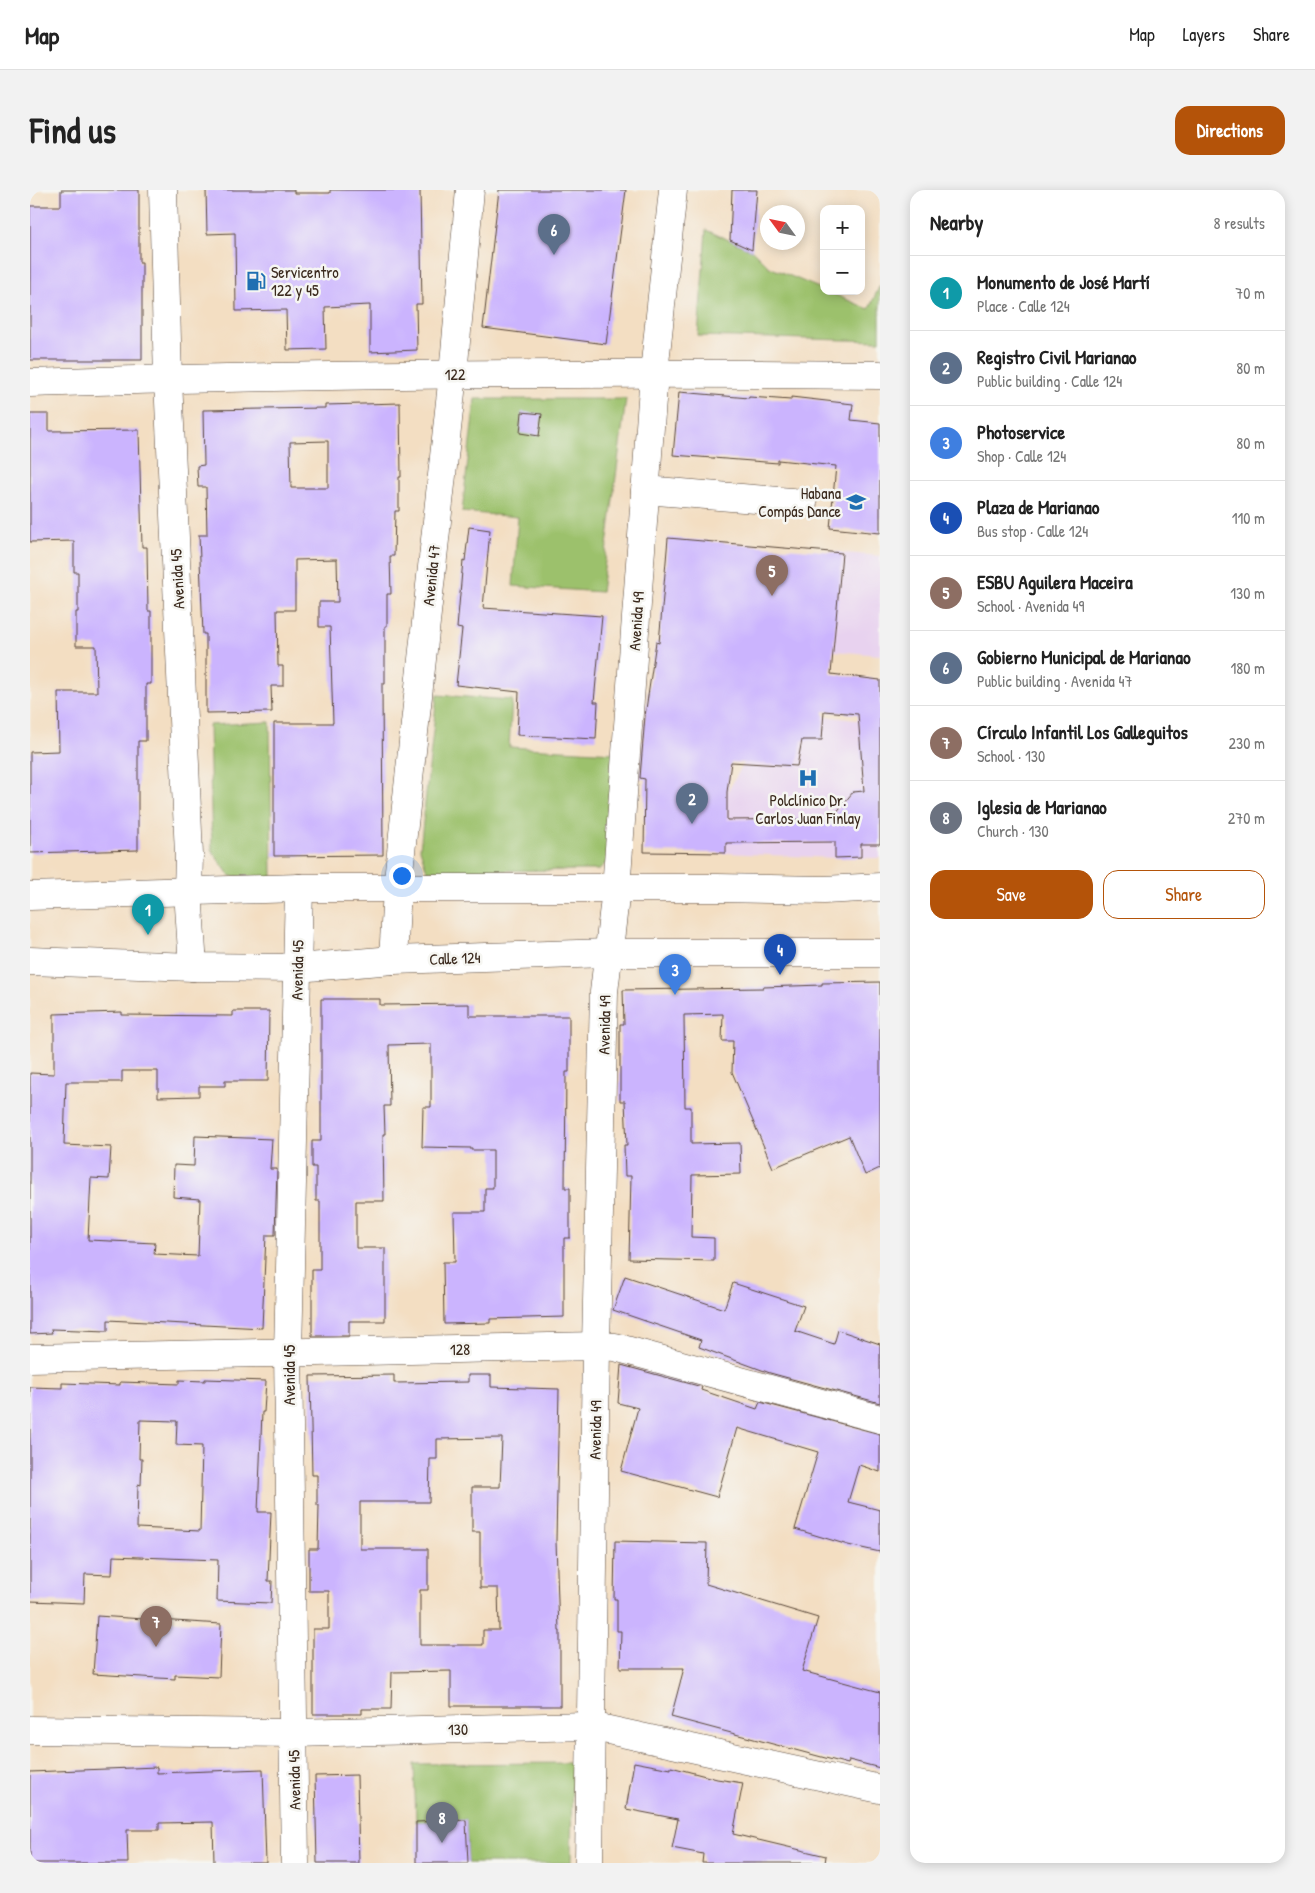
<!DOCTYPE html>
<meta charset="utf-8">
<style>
:root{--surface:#fff;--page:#f2f2f2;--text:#222;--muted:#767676;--line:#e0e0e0;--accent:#b45309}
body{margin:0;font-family:"Patrick Hand",sans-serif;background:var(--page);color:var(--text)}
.controls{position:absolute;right:15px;top:15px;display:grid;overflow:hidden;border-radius:10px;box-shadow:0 2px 12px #0003}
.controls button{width:45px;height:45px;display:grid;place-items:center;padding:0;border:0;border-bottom:1px solid var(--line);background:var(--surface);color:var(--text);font:25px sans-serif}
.compass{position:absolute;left:730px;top:15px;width:45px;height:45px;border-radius:50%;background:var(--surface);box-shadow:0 2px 12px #0003;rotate:303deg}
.you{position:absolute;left:371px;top:685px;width:18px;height:18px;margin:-12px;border:4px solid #fff;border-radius:50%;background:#1a73e8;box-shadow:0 0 0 8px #1a73e833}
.badge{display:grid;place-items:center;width:32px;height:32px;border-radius:50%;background:var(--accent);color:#fff;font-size:16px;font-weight:700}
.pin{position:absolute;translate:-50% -41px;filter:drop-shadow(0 1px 2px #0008)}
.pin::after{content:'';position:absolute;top:26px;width:18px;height:15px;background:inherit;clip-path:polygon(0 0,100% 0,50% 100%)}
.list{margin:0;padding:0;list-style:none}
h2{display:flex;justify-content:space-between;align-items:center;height:65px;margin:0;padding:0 20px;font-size:21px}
h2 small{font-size:16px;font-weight:400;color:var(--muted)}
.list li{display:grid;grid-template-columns:32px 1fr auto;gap:15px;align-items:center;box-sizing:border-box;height:75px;padding:0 20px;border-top:1px solid var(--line)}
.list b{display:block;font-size:19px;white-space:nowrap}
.list p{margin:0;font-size:16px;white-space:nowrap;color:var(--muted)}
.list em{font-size:16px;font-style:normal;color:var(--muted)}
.actions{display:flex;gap:10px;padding:15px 20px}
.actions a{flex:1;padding:11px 0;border:1px solid var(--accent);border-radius:15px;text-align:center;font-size:18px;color:var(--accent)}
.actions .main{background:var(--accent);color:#fff}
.map{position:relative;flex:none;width:850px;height:1673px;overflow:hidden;border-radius:15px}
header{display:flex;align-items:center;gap:30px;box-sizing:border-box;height:70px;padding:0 25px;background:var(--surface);border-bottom:1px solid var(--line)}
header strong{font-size:24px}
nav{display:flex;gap:28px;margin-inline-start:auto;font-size:18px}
.intro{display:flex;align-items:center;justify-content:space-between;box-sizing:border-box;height:120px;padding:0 30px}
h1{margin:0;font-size:35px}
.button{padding:12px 22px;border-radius:15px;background:var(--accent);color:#fff;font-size:18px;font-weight:700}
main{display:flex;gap:30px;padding:0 30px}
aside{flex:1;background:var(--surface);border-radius:15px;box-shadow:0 2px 12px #0003}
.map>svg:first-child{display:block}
.built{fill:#e8d2ef}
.green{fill:#9cc16c;stroke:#6c7645}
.building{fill:#cbb4fe;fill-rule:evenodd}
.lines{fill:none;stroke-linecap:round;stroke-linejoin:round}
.minor-casing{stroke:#574537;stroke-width:29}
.minor{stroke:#fff;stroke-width:28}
.labels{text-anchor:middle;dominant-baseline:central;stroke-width:5;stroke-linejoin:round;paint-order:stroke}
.poi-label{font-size:16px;fill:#3b2a1e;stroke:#f6f6f2;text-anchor:start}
.street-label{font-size:16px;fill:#3b2a1e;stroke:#f6f6f2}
</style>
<header>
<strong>Map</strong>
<nav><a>Map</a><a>Layers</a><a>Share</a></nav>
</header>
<div class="intro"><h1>Find us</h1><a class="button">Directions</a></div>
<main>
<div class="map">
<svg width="850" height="1673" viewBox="0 0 850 1673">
<rect width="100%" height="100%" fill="#f6f6f2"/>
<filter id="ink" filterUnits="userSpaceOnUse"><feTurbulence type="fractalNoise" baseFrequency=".02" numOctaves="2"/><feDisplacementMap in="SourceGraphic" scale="10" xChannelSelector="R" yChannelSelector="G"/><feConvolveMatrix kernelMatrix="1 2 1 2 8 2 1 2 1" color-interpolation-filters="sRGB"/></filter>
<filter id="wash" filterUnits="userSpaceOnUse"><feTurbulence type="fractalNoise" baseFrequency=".0096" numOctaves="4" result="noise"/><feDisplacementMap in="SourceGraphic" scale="20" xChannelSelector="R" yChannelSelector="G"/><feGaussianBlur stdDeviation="1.12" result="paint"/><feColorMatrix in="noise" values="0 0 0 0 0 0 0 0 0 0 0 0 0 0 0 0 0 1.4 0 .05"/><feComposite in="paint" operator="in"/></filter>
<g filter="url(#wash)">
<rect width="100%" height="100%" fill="#f3dec2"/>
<!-- built -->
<g class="built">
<polygon points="638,348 850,366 850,465 630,446"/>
<polygon points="719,519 794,526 850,533 850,668 805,668 696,663 697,603 714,573"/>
</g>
<!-- green -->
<g class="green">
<polygon points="676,40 722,60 739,77 839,119 850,95 850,151 668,146"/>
<polygon points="445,209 596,209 571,402 483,396 488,327 432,322"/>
<polygon points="407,505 482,510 479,557 584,563 580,669 569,680 397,681 390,659"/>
<polygon points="240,532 242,688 200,686 182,661 179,535"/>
<polygon points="542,1573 541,1673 438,1673 436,1630 386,1632 384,1574"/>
</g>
<g id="blocks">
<!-- building -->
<g class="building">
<polygon points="31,0 109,0 109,72 112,72 112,170 0,170 0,16 31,16"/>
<polygon points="176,0 264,0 264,3 300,3 300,0 390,0 392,114 386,114 387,160 340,162 340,115 295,117 296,159 257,160 256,120 206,121 205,43 177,44"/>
<polygon points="469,0 596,0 576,154 453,138"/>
<polygon points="702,0 727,0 722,60 700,50"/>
<polygon points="649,202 719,208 719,207 761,210 761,207 823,214 821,230 850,233 850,343 800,338 806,276 748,270 748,273 643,265"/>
<path d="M 370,213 L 371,287 L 369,287 L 369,321 L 365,321 L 364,366 L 360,366 L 361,404 L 357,404 L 357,436 L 355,436 L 355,494 L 352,494 L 353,665 L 244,666 L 244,533 L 303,533 L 300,437 L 289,437 L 289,412 L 308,412 L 307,369 L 265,370 L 265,420 L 247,420 L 248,476 L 253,476 L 253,496 L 241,496 L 242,522 L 176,523 L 176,444 L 173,444 L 169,345 L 177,345 L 176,297 L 168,297 L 167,276 L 174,275 L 173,220 L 295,218 L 295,215 ZM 298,251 L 298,298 L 261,298 L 260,252 Z"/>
<polygon points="492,222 512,224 509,246 490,243"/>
<polygon points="0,224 19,224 19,241 109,240 112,357 117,357 118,421 121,421 121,494 116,494 116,551 108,551 108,660 0,663 0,562 29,561 28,502 67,502 66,456 46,456 46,422 48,422 48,382 44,382 44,351 0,352"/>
<polygon points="439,337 460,340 453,418 572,426 564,512 568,512 566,549 487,545 489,502 426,495 432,439 427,438 433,370 435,371"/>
<path d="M 638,348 L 812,363 L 801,484 L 850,490 L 850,654 L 831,654 L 831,667 L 805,668 L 805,652 L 696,653 L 696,663 L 614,662 L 615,589 L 610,588 L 615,526 L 626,452 L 629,453 ZM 794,521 L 828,524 L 834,601 L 823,602 L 801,629 L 697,630 L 697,602 L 701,572 L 767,576 L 772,550 L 792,550 Z"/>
<polygon points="850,792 850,978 835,985 819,946 743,978 702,882 703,851 692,851 693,824 654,825 655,917 661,917 661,954 710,953 711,984 662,985 661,1047 684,1048 684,1071 599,1069 601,986 595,986 594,955 597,955 595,911 590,911 590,834 594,834 593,800 733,798 733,797 792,795 792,793"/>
<polygon points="291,809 350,809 350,815 439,814 439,826 539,826 539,882 536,882 535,998 540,998 540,1048 534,1048 534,1127 460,1129 460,1133 414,1134 413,1072 425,1072 424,1022 455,1022 455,998 463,998 463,960 441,960 441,958 392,957 393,917 401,917 401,854 359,855 360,916 354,916 355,944 353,944 354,1011 326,1011 326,1058 355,1058 355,1131 319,1131 319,1146 282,1146 282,1080 290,1080 290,1011 286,1011 286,977 282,977 282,951 291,951"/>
<polygon points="203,821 239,821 238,891 195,891 195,896 169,896 169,906 128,907 128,881 92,881 92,892 36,892 34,955 81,957 79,989 61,988 58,1050 125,1053 124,1064 168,1066 170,1009 143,1007 144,975 164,976 165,946 242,949 240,979 247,979 245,1045 236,1045 232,1138 78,1130 78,1141 21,1139 22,1143 0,1144 0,883 24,884 24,824 92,822 92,825 203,826"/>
<polygon points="595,1086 694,1119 703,1093 774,1116 765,1141 804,1154 808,1140 850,1154 850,1213 740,1183 669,1157 671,1150 583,1120"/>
<polygon points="591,1175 672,1197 671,1200 727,1219 730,1212 850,1244 850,1282 829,1275 818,1312 850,1320 850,1362 818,1355 765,1339 788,1262 707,1238 687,1307 591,1281 608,1218 588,1213"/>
<path d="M 364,1185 L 364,1193 L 438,1192 L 438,1185 L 461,1185 L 461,1197 L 529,1199 L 526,1351 L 529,1441 L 530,1441 L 530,1516 L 421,1516 L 421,1481 L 362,1482 L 361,1519 L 332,1519 L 332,1524 L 283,1524 L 283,1439 L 299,1439 L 299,1401 L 279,1401 L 279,1359 L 288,1359 L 289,1315 L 287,1315 L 287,1285 L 282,1285 L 280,1186 ZM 472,1248 L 470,1297 L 442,1297 L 442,1342 L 450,1342 L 450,1398 L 468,1398 L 469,1440 L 453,1440 L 453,1455 L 390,1455 L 390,1400 L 398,1400 L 398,1359 L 330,1359 L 330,1312 L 399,1312 L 400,1269 L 407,1269 L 407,1249 Z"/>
<path d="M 175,1189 L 236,1191 L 234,1222 L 232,1222 L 228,1322 L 241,1322 L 238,1391 L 242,1391 L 241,1413 L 187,1411 L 188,1370 L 83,1366 L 82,1385 L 55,1384 L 54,1413 L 0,1411 L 0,1197 L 32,1198 L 32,1193 L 90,1195 L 90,1192 L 149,1194 L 149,1190 L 175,1191 ZM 110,1230 L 147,1231 L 146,1255 L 172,1256 L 170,1341 L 107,1338 L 108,1294 L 111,1295 L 112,1269 L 109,1269 Z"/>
<polygon points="585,1351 677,1353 676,1394 788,1428 772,1481 850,1502 850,1578 819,1570 818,1574 641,1527 654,1478 590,1478 591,1441 587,1441 587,1409 584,1409"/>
<polygon points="67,1426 191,1434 189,1487 145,1485 145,1489 63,1484"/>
<polygon points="604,1572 641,1579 641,1577 687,1589 713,1593 703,1644 796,1666 795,1673 672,1673 673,1664 642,1658 648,1629 596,1619"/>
<polygon points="127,1577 127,1583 233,1579 236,1673 184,1673 183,1632 129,1633 129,1640 97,1640 98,1673 0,1673 0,1582"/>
<polygon points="327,1585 329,1673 287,1673 285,1586"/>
<polygon points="436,1630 438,1673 386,1673 386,1632"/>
</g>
</g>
</g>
<g filter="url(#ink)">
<use href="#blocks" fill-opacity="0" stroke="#574537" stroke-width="1"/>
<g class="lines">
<defs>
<g id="minor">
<polyline points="133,0 138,189 159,665 158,701 163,777"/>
<path d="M 0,193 C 283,184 567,182 850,185"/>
<polyline points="615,300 773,313"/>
<polyline points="0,706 269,698 688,698 794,700 850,697"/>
<polyline points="363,770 367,699 423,184 440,0"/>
<polyline points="0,771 163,777 267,778 363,770 577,763 850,763"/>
<polyline points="0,1168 566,1156 585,1157 850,1229"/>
<polyline points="0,1540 263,1543 560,1536 850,1599"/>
<polyline points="265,1673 258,1162 269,698"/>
<polyline points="559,1673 566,1156 574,802 586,699 624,183 643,0"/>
</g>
</defs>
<!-- minor casing -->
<use href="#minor" class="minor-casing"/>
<!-- minor -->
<use href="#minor" class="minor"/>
</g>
</g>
<!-- icons -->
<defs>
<symbol id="fuel-bare" viewBox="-9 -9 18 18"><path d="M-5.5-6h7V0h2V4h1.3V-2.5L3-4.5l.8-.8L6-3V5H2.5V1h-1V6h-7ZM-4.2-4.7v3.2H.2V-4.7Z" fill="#1f6fb2" stroke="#f6f6f2" stroke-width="2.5" paint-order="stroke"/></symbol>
<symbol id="school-bare" viewBox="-9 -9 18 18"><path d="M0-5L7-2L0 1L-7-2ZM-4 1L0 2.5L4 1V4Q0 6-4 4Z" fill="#1f6fb2" stroke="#f6f6f2" stroke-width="2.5" paint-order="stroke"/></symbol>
<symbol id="hospital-bare" viewBox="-9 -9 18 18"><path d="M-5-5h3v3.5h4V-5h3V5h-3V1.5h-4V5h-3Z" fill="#1f6fb2" stroke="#f6f6f2" stroke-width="2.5" paint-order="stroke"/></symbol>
</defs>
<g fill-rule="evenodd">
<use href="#fuel-bare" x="212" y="77" width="28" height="28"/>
<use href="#school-bare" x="812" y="298" width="28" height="28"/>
<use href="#hospital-bare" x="764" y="574" width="28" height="28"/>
</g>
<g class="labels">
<!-- poi labels -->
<g class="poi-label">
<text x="241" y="82">Servicentro<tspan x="241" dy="18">122 y 45</tspan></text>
<text x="811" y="303" text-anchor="end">Habana<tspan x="811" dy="18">Compás Dance</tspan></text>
<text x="778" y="610" text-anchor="middle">Polclínico Dr.<tspan x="778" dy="18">Carlos Juan Finlay</tspan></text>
</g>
<!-- street labels -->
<g class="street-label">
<text transform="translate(425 184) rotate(-1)">122</text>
<text transform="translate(401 385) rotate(-84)">Avenida 47</text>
<text transform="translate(147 389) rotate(-93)">Avenida 45</text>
<text transform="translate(606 431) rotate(-86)">Avenida 49</text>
<text transform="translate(425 768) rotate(-2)">Calle 124</text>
<text transform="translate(267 780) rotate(-89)">Avenida 45</text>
<text transform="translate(574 835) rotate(-89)">Avenida 49</text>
<text transform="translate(430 1159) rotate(-1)">128</text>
<text transform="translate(259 1185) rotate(-90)">Avenida 45</text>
<text transform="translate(565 1240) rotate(-89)">Avenida 49</text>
<text transform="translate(428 1539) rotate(-1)">130</text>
<text transform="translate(264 1590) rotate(-91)">Avenida 45</text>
</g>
</g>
</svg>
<div class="controls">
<button>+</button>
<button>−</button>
</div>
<svg class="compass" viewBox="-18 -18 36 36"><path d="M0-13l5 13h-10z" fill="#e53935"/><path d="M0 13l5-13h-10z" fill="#767676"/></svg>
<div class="you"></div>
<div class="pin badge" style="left:118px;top:745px;background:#0f9aa8">1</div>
<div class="pin badge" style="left:662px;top:634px;background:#5c6f8a">2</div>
<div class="pin badge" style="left:645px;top:805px;background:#3f7fe0">3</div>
<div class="pin badge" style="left:750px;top:785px;background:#1a4fb4">4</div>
<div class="pin badge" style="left:742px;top:406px;background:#8d6e63">5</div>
<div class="pin badge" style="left:524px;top:65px;background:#5c6f8a">6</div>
<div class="pin badge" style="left:126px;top:1457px;background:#8d6e63">7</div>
<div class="pin badge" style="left:412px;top:1653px;background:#6b7280">8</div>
</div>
<aside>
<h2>Nearby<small>8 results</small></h2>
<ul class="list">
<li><span class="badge" style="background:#0f9aa8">1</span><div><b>Monumento de José Martí</b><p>Place · Calle 124</p></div><em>70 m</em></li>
<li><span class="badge" style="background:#5c6f8a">2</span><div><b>Registro Civil Marianao</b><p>Public building · Calle 124</p></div><em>80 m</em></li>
<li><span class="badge" style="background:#3f7fe0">3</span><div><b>Photoservice</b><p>Shop · Calle 124</p></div><em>80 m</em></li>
<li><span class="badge" style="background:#1a4fb4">4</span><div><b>Plaza de Marianao</b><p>Bus stop · Calle 124</p></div><em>110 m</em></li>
<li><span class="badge" style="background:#8d6e63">5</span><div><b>ESBU Aguilera Maceira</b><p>School · Avenida 49</p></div><em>130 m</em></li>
<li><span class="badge" style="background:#5c6f8a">6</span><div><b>Gobierno Municipal de Marianao</b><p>Public building · Avenida 47</p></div><em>180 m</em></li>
<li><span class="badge" style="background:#8d6e63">7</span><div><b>Círculo Infantil Los Galleguitos</b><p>School · 130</p></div><em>230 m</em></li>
<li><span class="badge" style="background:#6b7280">8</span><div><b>Iglesia de Marianao</b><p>Church · 130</p></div><em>270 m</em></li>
</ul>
<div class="actions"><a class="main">Save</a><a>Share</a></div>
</aside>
</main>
